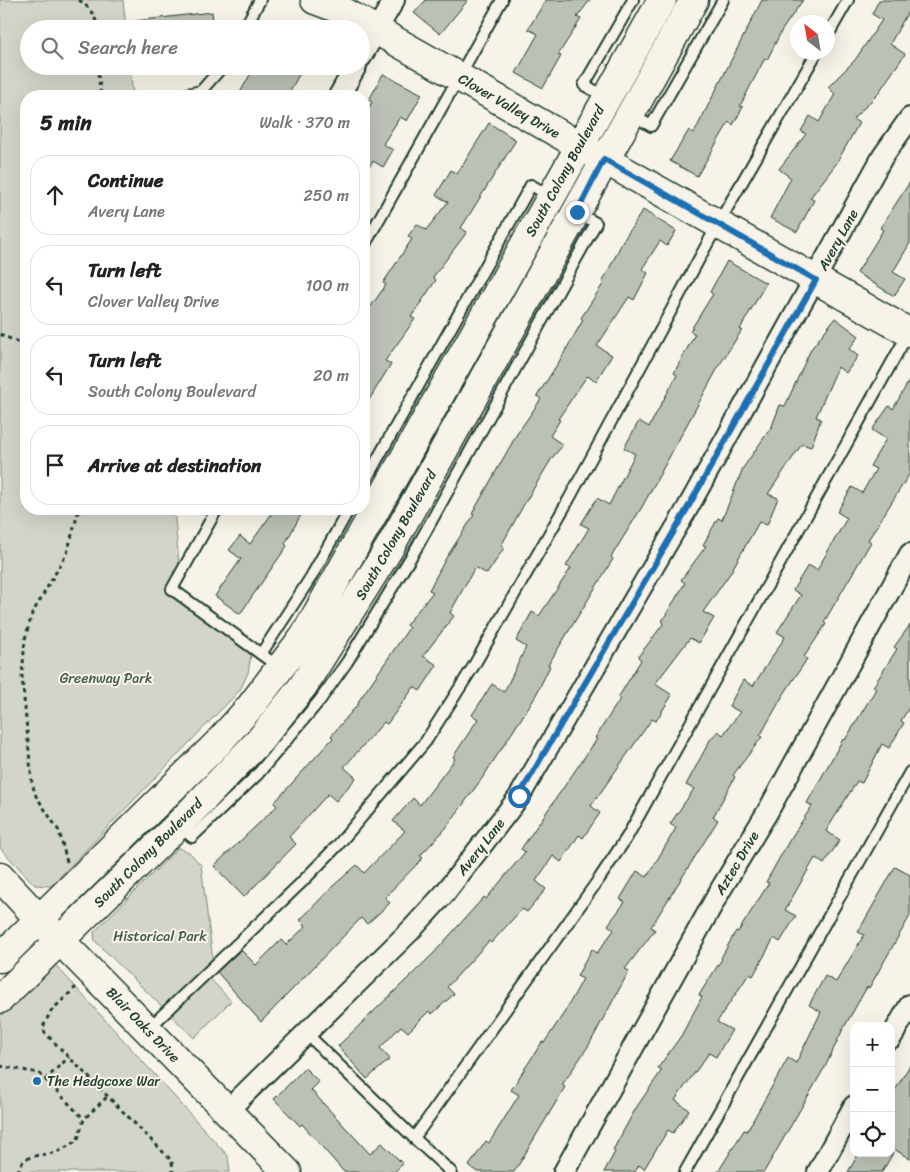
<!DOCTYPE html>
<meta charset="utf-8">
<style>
:root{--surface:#fff;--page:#f6f6f6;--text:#222;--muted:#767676;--line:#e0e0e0}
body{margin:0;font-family:Sriracha,sans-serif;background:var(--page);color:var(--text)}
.controls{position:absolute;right:15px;bottom:15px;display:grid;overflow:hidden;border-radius:10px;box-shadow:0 5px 20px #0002}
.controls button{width:45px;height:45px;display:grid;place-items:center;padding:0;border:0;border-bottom:1px solid var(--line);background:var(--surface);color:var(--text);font:25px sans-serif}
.compass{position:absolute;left:790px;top:15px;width:45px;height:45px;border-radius:50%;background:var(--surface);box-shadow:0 5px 20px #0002;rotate:329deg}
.stop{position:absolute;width:15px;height:15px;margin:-11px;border:4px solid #1f6fb2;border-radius:50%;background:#fff}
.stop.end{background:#1f6fb2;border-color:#fff;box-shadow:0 1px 5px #0008}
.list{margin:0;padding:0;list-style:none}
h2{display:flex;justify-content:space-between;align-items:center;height:65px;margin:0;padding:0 20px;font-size:21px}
h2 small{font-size:16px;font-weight:400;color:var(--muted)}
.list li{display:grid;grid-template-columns:32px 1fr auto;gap:15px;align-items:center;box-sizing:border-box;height:80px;margin:0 10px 10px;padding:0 10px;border:1px solid var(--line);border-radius:20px}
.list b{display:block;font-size:19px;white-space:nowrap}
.list p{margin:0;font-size:16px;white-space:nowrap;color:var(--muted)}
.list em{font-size:16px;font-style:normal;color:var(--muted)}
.icon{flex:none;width:28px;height:28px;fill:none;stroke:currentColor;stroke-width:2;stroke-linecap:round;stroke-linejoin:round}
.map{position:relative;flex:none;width:910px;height:1172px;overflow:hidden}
.search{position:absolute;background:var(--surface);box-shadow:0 5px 20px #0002;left:20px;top:20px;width:350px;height:55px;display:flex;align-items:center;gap:12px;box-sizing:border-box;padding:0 18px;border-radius:28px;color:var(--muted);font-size:19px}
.panel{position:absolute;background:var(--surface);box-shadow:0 5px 20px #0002;left:20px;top:90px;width:350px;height:425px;border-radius:20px}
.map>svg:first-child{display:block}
.green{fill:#d3d5ca;stroke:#79897f}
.building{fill:#bbc1b6;stroke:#1f3d34}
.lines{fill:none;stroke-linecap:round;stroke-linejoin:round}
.lane-casing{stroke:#1f3d34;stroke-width:14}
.street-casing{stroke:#1f3d34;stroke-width:24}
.secondary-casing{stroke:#1f3d34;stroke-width:31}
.path{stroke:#1f3d34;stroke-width:3;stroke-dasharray:4 4;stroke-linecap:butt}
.lane{stroke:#f7f3e8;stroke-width:10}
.street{stroke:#f7f3e8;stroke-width:20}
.secondary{stroke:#f7f3e8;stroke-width:28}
.route{stroke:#1f6fb2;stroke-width:6}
.poi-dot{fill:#1f6fb2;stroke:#f7f3e8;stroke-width:2}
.labels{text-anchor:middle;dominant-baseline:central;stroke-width:4;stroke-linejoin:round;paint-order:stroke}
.street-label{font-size:14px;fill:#1f3d34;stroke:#f7f3e8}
.park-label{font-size:14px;fill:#435b52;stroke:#f7f3e8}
.poi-label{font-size:14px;fill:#1f3d34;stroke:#f7f3e8;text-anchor:start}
</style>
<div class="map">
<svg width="910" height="1172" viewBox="0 0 910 1172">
<rect width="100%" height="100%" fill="#f7f3e8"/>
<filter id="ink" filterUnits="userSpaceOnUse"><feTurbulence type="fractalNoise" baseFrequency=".02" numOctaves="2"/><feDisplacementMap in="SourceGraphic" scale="10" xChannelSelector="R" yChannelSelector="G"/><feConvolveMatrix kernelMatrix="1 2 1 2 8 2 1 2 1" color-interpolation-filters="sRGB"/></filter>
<g filter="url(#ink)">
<!-- green -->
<g class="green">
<polygon points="0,0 123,0 126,29 29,29 29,66 130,66 133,96 26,96 26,509 174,509 179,565 167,590 251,655 248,673 240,690 51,886 35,885 0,848"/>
<polygon points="178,848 189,852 201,865 213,961 203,971 231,1001 194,1038 95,941 94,932"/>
<polygon points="51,960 228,1156 230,1172 0,1172 0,1013"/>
</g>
<!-- building -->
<g class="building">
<polygon points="426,0 468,0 440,34 414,13"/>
<polygon points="546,0 590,0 577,17 581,19 558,55 561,56 543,88 516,73 538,34 528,29"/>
<polygon points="762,0 803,0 782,30 767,60 765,58 740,106 743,107 733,125 729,122 697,176 670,161 689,130 694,133"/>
<polygon points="879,0 910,0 910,8 890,44 905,54 877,95 853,119 859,123 836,164 810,198 814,200 797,232 770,218 791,178 779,169 806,134 801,131 810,116 819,122 835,94 828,87 855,60 882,20 872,14"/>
<polygon points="212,12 214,29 136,29 135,21"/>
<polygon points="255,66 304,66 287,96 238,96"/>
<polygon points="383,74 422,94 407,121 400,117 383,144 393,150 383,167 373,161 364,174 364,116 372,102 369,100"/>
<polygon points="489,123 516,140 461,228 467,232 433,277 436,280 411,317 415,319 385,361 391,364 364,408 364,316 386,285 383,283 412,239 408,236 417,224 426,230 448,202 436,195 451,170 457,174"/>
<polygon points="910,182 910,243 893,272 905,279 894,296 857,273 883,230 880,228"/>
<polygon points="643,210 676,231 667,246 660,241 642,269 648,273 634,300 629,297 597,346 612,355 596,381 587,376 558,419 560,420 550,436 563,445 552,458 523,506 501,546 504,548 487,574 475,567 450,613 454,616 423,656 437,665 420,691 414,687 387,724 384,722 344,767 356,778 336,801 328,794 289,837 296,844 244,897 214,866 277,806 274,803 333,738 331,736 359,703 358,702 409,628 406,625 433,592 429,590 446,558 474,515 472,514 517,434 541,399 537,396 560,360 583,320 581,318 603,284 602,283 623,241"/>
<polygon points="727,261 766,283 740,329 742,330 720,364 642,507 611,557 613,559 548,665 550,666 534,699 483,777 446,828 420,856 423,858 385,897 390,903 367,924 361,918 261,1022 217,972 241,950 256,965 281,940 286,945 306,926 300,920 333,886 357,865 364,873 405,831 393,821 413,798 420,805 455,759 453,757 478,719 472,715 492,684 504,692 526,647 516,641 532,612 539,616 571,568 566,566 589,528 581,524 597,498 609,505 635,454 624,448 639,421 649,427 677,375 674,373 695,334 690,331 713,294 710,292"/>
<polygon points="835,318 859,336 849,349 858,356 846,373 838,367 816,417 821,419 811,447 802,444 768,494 778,498 767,525 759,522 729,575 703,612 714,618 699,643 690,638 655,684 672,695 656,721 652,719 591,806 600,813 583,838 579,835 561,862 553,856 536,881 546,889 527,912 522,909 491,943 489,941 447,987 454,994 432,1014 429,1011 408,1032 401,1026 380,1048 390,1059 367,1079 338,1046 433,954 484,897 486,899 525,852 521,849 597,739 595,738 620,699 618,698 641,660 638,657 664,623 662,621 685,583 681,580 706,546 703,545 718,518 722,520 743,468 772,426 780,405 785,406 811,349"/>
<polygon points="910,379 910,473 868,540 871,542 824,622 826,624 804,657 807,659 782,697 760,736 762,737 733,775 735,777 713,817 718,820 651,927 655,930 625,969 629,971 589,1045 562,1085 565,1087 519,1164 514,1172 477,1172 469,1166 486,1141 489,1143 519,1095 511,1090 542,1042 544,1043 564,1013 583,979 577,976 592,949 597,953 614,930 608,925 625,902 620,899 637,871 647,877 676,828 670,824 694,789 686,785 710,740 718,731 723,735 740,712 729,706 743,680 753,686 785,637 777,632 801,595 793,590 808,565 817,570 847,518 837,512 852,487 862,493 876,469 870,466 886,439 872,430 889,406 893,409"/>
<polygon points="275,509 304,509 285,544 287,546 240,614 215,596 241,559 229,550 240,536 250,544"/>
<polygon points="910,625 910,706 901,721 904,723 889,748 882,744 862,783 857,781 826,831 840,840 824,864 815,858 785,910 796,916 780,942 774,938 753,976 749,974 717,1022 732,1030 716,1057 709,1053 675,1100 689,1110 673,1133 668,1130 644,1169 639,1165 635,1172 604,1172 615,1152 613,1150 636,1108 662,1070 658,1068 681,1036 702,997 699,995 722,959 721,958 736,931 738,932 769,883 766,882 789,841 812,806 807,803 843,739 845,740 876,689 873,687 897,649 894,647"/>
<polygon points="895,867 910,875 910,916 869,988 867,987 842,1031 826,1065 764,1172 718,1172 744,1130 747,1131 788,1058 796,1063 821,1012 809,1005 825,976 836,982 864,935 858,932"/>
<polygon points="910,1065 910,1159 891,1147 891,1097"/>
<polygon points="305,1068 319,1082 311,1090 370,1154 382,1143 403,1164 394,1172 344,1172 302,1124 300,1126 274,1099"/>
<polygon points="859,1153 893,1153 882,1172 848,1172"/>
</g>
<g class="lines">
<defs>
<g id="lane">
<polyline points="244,29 260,0"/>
<polyline points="828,35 848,0"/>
<polyline points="178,96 201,91 223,66"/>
<polyline points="606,97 584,85 633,0"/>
<polyline points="631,114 651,126 723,0"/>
<polyline points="364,246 502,0"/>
<polyline points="364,483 531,185 550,196"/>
<polyline points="217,509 172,589 261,654"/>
<polyline points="280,668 261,654 311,577 349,509"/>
<polyline points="178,825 192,837 257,775 320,700 347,662 417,547 596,223 578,213"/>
<polyline points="148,1029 301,883 338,845 426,741 473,667 569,499 718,224 817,52"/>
<polyline points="306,1033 414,1138 599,879 627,837 909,332"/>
<polyline points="414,1138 451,1172"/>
<polyline points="685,1172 910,772"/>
</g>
<g id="street">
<polyline points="361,57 394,0"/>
<polyline points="339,96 356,66"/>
<polyline points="891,1038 910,1005"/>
<polyline points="227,1111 411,930 444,894 519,797 687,509 883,156 910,118"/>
<polyline points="564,1172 721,889 768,811 910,554"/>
<polyline points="818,1172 854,1106"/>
</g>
<g id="secondary">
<polyline points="315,0 339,9 910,333"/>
<polyline points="0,877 40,920 287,1172"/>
<polyline points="0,958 217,744 251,706 305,635 662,0"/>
<polyline points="0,999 178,825 260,740 303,686 390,547 694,0"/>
</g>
</defs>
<!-- lane casing -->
<use href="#lane" class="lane-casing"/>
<!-- street casing -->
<use href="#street" class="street-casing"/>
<!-- secondary casing -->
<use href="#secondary" class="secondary-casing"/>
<!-- path -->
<g class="path">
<path d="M 79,0 C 89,7 96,16 98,29"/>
<polyline points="97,66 101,96"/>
<polyline points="0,334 26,346"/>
<polyline points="67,862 59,831 36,796 32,783 22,677 25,639 32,614 67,553 79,509"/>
<polyline points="76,987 51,1011 43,1027 45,1033 172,1161 173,1172"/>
<polyline points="0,1066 39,1073 84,1119"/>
<polyline points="45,1080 69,1057"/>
<path d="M 18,1172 C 23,1150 46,1158 61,1150 C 67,1147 73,1143 78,1139 L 84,1119 L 109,1095"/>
</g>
<!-- lane -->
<use href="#lane" class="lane"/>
<!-- street -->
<use href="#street" class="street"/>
<!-- secondary -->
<use href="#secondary" class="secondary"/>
</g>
</g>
<g class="lines" filter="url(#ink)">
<!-- route -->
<polyline class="route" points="519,796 687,509 816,280 604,159 577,212"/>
</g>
<!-- markers -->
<circle class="poi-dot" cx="37" cy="1081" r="5"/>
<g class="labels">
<!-- street labels -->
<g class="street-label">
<text transform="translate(509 106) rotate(30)">Clover Valley Drive</text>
<text transform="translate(565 171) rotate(-61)">South Colony Boulevard</text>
<text transform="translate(838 240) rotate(-61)">Avery Lane</text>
<text transform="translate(396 535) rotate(-60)">South Colony Boulevard</text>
<text transform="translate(481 847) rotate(-52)">Avery Lane</text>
<text transform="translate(148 853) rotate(-45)">South Colony Boulevard</text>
<text transform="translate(737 863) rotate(-59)">Aztec Drive</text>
<text transform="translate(143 1025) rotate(46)">Blair Oaks Drive</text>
</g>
<!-- park labels -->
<g class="park-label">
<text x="106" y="678">Greenway Park</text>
<text x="160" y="936">Historical Park</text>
</g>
<!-- poi labels -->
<g class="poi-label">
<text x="47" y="1081">The Hedgcoxe War</text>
</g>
</g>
</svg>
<div class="controls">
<button>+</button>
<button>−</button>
<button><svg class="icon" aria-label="locate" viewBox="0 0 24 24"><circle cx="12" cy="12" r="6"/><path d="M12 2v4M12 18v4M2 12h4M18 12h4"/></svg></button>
</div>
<svg class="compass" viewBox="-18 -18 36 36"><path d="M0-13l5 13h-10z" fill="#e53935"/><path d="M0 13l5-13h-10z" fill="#767676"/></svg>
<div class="stop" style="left:519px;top:796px"></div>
<div class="stop end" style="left:577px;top:212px"></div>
<div class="search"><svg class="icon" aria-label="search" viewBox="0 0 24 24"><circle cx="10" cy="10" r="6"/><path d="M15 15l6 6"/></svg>Search here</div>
<section class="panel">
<h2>5 min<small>Walk · 370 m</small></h2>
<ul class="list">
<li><svg class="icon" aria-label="ahead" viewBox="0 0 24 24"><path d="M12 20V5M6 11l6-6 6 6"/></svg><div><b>Continue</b><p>Avery Lane</p></div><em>250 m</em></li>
<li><svg class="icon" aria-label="left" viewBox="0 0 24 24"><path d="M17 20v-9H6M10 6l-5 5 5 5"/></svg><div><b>Turn left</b><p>Clover Valley Drive</p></div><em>100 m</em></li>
<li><svg class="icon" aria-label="left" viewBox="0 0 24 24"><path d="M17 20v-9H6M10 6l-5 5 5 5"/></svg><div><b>Turn left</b><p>South Colony Boulevard</p></div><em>20 m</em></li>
<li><svg class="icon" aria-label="arrive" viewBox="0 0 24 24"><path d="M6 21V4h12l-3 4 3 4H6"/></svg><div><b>Arrive at destination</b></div></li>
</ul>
</section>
</div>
